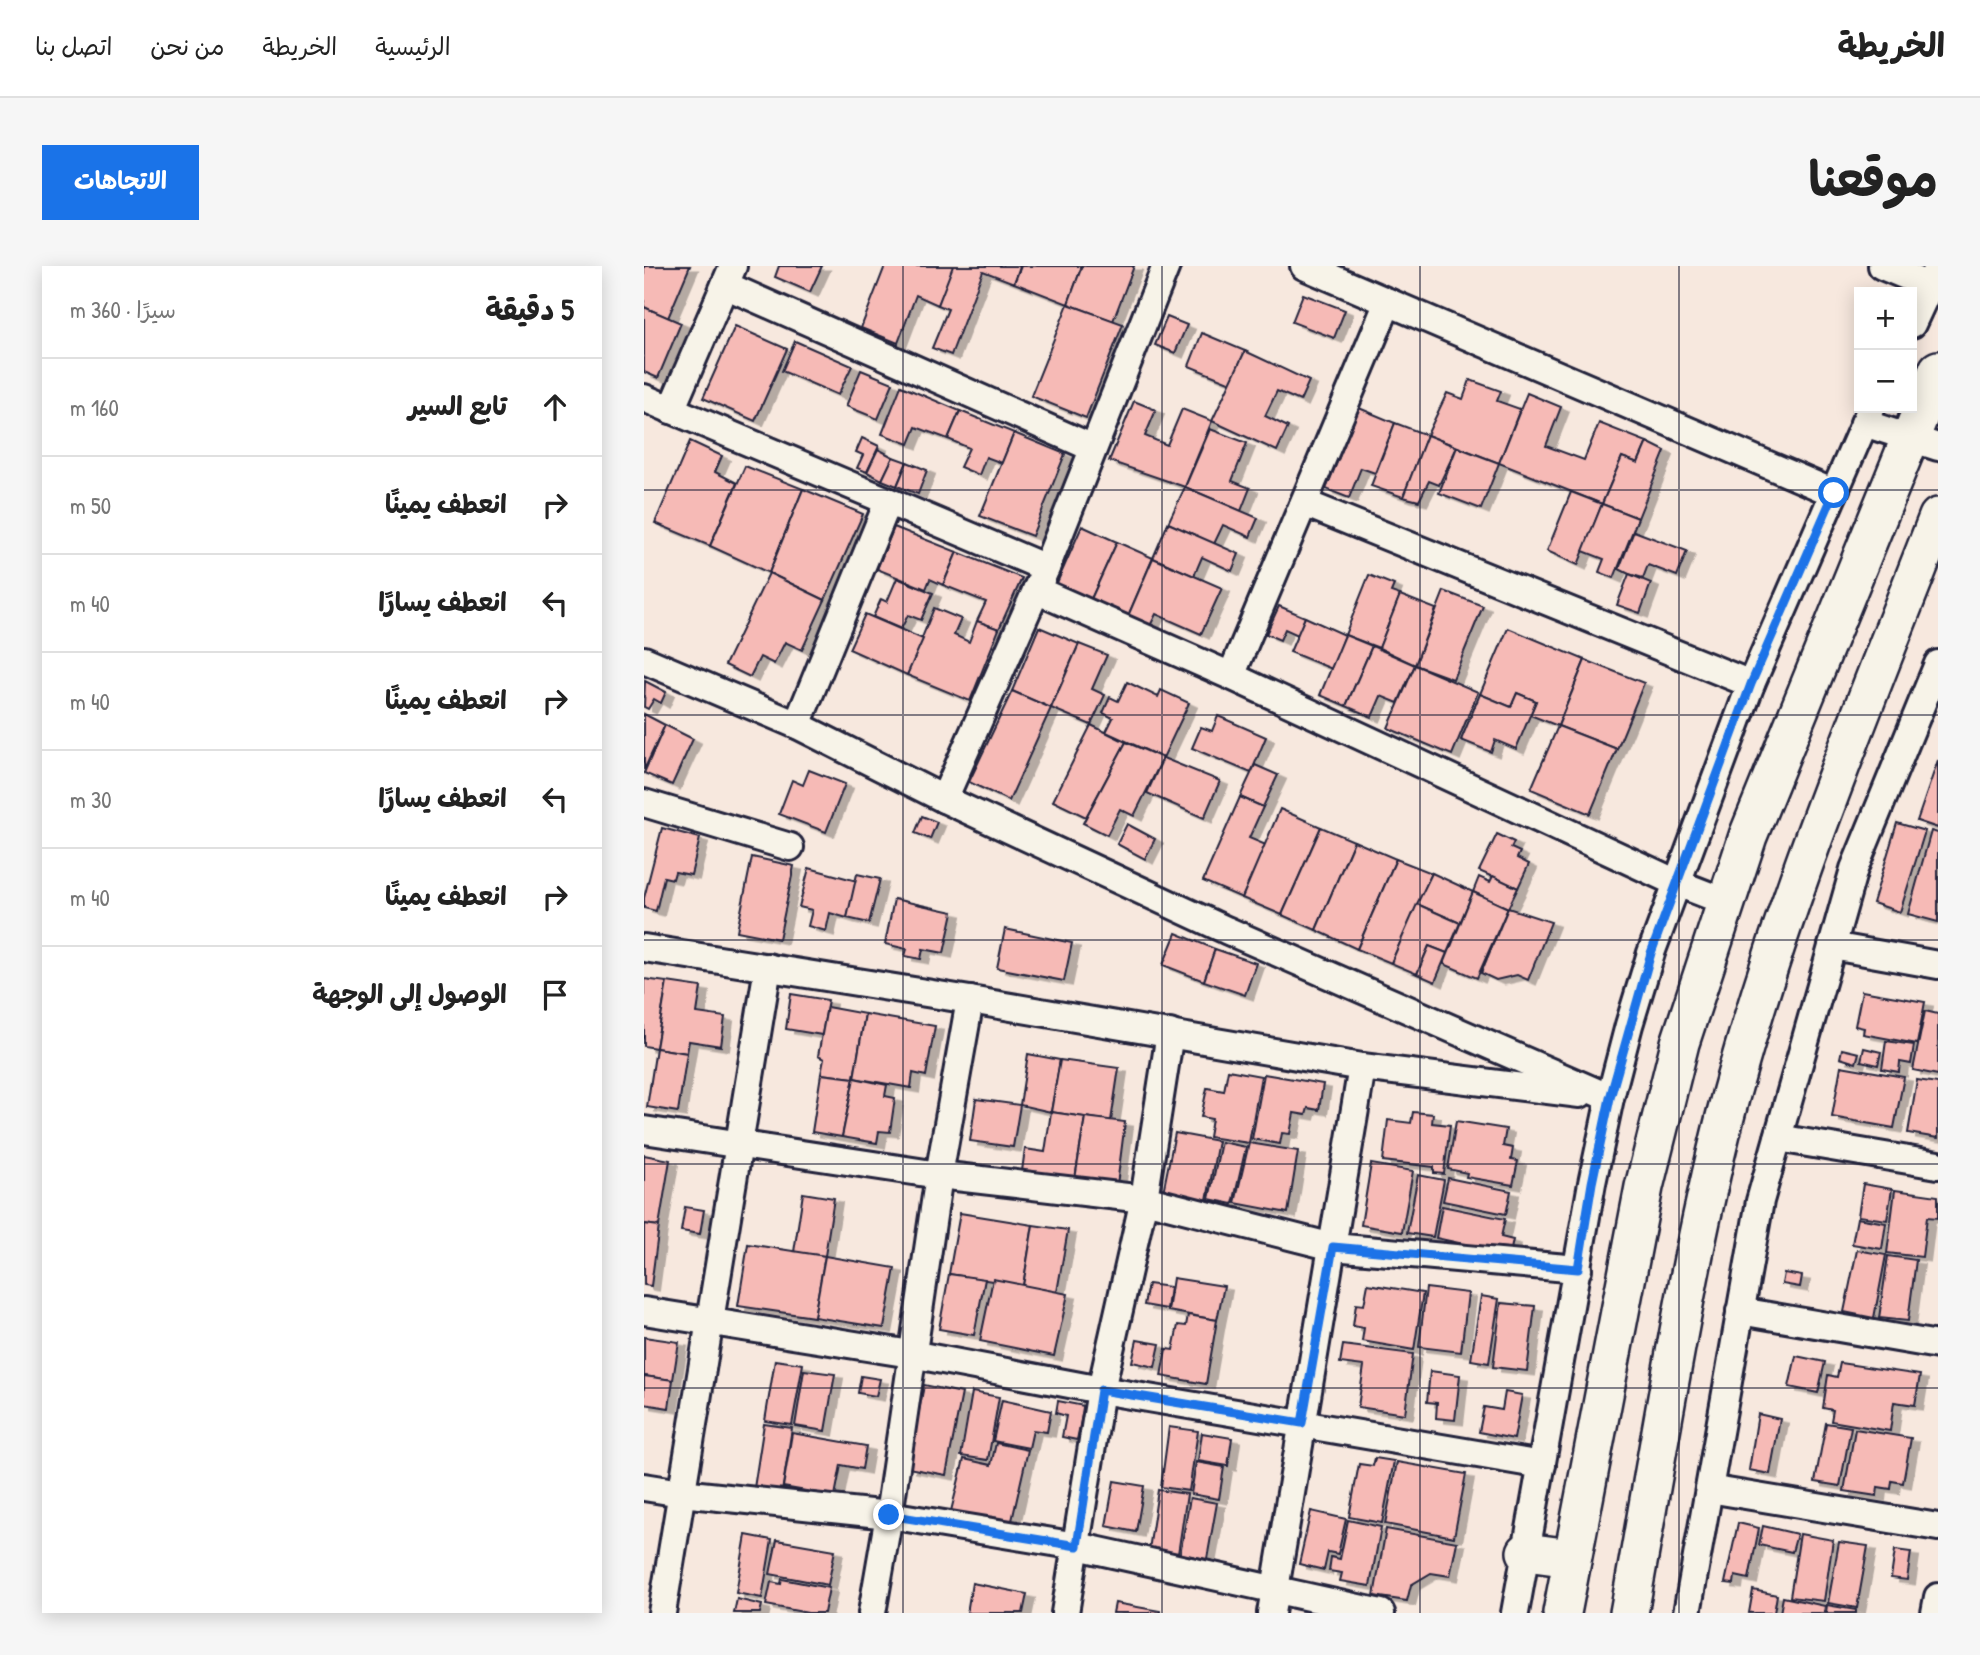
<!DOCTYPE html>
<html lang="ar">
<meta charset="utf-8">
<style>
:root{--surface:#fff;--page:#f6f6f6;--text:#222;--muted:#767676;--line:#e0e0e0;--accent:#1a73e8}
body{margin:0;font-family:"Patrick Hand","Playpen Sans Arabic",sans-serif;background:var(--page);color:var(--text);direction:rtl}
.controls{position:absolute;right:21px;top:21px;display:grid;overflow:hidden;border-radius:0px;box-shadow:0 4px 18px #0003}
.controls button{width:63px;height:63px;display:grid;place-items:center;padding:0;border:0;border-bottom:2px solid var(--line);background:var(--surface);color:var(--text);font:35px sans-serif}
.stop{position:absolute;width:21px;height:21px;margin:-16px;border:5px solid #1a73e8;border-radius:50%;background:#fff}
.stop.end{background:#1a73e8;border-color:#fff;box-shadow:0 2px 7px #0008}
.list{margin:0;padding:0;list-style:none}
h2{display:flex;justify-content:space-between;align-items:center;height:91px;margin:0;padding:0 28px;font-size:30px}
h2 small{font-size:23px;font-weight:400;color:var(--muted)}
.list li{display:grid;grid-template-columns:46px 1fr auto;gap:21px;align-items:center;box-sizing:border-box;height:98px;padding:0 28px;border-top:2px solid var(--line)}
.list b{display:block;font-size:26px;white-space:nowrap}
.list em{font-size:23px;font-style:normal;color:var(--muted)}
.icon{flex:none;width:38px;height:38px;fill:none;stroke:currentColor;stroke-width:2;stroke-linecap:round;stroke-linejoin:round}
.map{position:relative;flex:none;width:1294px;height:1347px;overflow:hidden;direction:ltr;border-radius:0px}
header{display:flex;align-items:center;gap:42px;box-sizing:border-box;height:98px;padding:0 35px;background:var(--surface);border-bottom:2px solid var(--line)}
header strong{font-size:33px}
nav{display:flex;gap:38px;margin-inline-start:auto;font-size:24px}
.intro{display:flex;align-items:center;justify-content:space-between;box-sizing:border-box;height:168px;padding:0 42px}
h1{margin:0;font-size:49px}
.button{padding:18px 32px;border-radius:0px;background:var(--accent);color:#fff;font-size:24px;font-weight:700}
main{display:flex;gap:42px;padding:0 42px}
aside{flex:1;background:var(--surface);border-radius:0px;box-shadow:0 4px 18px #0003}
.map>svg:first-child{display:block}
.building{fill:#f6bab6;stroke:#22223b;stroke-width:2;filter:url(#shadow)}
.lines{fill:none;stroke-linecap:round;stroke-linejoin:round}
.minor-casing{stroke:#22223b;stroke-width:32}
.secondary-casing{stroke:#22223b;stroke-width:42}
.minor{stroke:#f7f3e8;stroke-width:26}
.secondary{stroke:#f7f3e8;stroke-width:37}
.route{stroke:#1a73e8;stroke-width:9}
.grid{fill:none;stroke:#22223b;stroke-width:2;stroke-opacity:0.55}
</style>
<header>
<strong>الخريطة</strong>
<nav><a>الرئيسية</a><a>الخريطة</a><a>من نحن</a><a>اتصل بنا</a></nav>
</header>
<div class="intro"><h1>موقعنا</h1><a class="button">الاتجاهات</a></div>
<main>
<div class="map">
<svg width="1294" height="1347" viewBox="0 0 1294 1347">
<defs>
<filter id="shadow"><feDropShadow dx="8" dy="4.5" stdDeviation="0" flood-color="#0004"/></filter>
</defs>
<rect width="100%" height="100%" fill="#f7e8de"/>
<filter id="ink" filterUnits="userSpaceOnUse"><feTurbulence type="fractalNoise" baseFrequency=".0143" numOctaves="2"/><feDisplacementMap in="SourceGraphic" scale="14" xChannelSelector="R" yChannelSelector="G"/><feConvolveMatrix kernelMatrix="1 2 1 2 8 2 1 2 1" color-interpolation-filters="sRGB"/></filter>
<g filter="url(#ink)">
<!-- building -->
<g class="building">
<polygon points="0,0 46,0 24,52 0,41"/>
<polygon points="135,0 178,0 166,26 131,11"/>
<polygon points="241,0 311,0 294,39 272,29 254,77 217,62"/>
<polygon points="309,0 376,0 370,17 339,5 307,89 288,82 304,43 294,39"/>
<polygon points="377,0 438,0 424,38 370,17"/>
<polygon points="438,0 490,0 469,55 424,38"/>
<polygon points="659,28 701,44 690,72 648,56"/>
<polygon points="424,38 479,58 442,152 387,130"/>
<polygon points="0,41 37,57 14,112 0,106"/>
<polygon points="523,51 543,59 531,87 511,79"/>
<polygon points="91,60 143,83 111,155 59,132"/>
<polygon points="558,67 601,85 587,117 545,100"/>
<polygon points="151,75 208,100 194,129 138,105"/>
<polygon points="601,85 665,115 656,135 633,125 621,150 644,161 633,185 568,155"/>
<polygon points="217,104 249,117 234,153 202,140"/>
<polygon points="826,114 857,125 853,135 876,143 855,197 783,169 803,127 819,133"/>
<polygon points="257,120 316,145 304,173 272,161 265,178 238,168"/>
<polygon points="883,127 917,141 902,180 940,194 955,157 1003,176 994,197 978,191 958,238 855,197"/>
<polygon points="490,135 512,144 501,170 523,179 538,143 568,155 541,221 465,195"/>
<polygon points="715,142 751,157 731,207 717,202 705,232 682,223"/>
<polygon points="316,145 370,167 358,197 342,191 335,209 316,201 325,182 304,173"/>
<polygon points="751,157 783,169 759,231 727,220"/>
<polygon points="566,163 603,177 588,215 606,222 597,245 541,221"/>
<polygon points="370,167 421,188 388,270 336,250"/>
<polygon points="783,169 813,181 795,219 785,215 775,235 759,231"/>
<polygon points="218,172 235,180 223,206 213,202 219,189 212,186"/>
<polygon points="46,175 78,190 71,206 93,217 66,280 11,257"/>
<polygon points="1003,176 1021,185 994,252 958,238 978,191 994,197"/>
<polygon points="813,181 855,197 837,243 795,227"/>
<polygon points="234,183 249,191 238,214 223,206"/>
<polygon points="249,191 263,196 253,220 238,214"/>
<polygon points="263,196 283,204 274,228 253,220"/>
<polygon points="101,200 159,223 125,307 66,280"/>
<polygon points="541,221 614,252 606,271 579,259 570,278 524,257"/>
<polygon points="159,223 219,248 181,334 125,307"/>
<polygon points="927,226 958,238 934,299 903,285"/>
<polygon points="958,238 994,252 970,312 955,306 960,293 939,285"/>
<polygon points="524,257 595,288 588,305 558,291 550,310 509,292"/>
<polygon points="438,260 473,276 447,333 412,319"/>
<polygon points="250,261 313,286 299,319 286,313 282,323 233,303"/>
<polygon points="990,265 1043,285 1033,310 1004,299 999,312 985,308 975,303"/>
<polygon points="473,276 509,292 484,350 447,333"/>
<polygon points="313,286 378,312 355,363 333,355 342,336 299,319"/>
<polygon points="509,292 578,322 557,368 512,348 506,360 484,350"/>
<polygon points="125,307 181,334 158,384 141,376 130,398 116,391 106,411 81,399"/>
<polygon points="985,308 1007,317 996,347 973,339"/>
<polygon points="725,309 750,319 747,326 756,329 735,382 701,369"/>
<polygon points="253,312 289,327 277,354 264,349 257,363 229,351 237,333 243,336"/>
<polygon points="800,325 839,340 809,413 771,399"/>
<polygon points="756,329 792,343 771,399 735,382"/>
<polygon points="635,340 661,351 654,369 641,363 636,374 622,368"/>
<polygon points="290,342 317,353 310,369 325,376 333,355 355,363 326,435 263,409"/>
<polygon points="221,348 279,373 263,409 205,383"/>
<polygon points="661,351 701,369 688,403 646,386"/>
<polygon points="395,361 435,378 407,442 368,425"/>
<polygon points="864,362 941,394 914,460 886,449 892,435 873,427 867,441 836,428"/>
<polygon points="701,369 728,380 702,440 676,429"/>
<polygon points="435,378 463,389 448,423 461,429 447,459 407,442"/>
<polygon points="728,380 771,399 754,437 737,430 728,451 702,440"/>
<polygon points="941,394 1000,417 973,483 914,460"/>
<polygon points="771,399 834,426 808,489 744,462"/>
<polygon points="1,415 22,426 17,437 10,433 4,443 0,441"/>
<polygon points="483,416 514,431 517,424 545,437 519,492 462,466 469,452 459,447 466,431 474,435"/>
<polygon points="368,425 407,442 365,535 325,516"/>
<polygon points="873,427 892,435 872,483 851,474 847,486 817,474 836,428 867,441"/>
<polygon points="0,448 21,459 0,504"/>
<polygon points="574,450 622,471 607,507 548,482 557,461 568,465"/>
<polygon points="21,459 49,473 28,519 0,507"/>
<polygon points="447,459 482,476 442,551 409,535"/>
<polygon points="914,460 973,483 946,548 887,523"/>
<polygon points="482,476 519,492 490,550 476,543 463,569 439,557"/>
<polygon points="519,492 576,515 560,552 503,527"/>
<polygon points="1294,494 1294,562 1273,555"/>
<polygon points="611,499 634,509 619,541 596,531"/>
<polygon points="165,504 201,518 182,566 135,548 148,514 159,519"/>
<polygon points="596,531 619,541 605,572 622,579 598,632 559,615"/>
<polygon points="636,543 677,561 638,649 598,632"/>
<polygon points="278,550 293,556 286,573 271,567"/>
<polygon points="1253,557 1281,565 1256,646 1229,637"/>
<polygon points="483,558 511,573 501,593 473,578"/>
<polygon points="677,561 710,575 672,664 638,649"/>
<polygon points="18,562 56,572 47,609 31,606 29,613 20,611 12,645 0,642 0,632"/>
<polygon points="1287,565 1294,567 1294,656 1264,648"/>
<polygon points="853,568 870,576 867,582 876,586 873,592 885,598 874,622 835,605"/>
<polygon points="710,575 752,593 713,683 672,664"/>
<polygon points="108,591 150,600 135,673 93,665"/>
<polygon points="752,593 788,607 747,697 713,683"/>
<polygon points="165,602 213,615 203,652 186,647 182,665 164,660 168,644 155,641"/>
<polygon points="788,607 829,626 816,657 773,638"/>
<polygon points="213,608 236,613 225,657 203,652"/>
<polygon points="849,610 874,622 864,642 829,626 835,611 846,616"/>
<polygon points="829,626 864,642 833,712 800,698"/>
<polygon points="250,633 309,646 300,687 279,683 277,693 261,690 263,683 241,678"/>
<polygon points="773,638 816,657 803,687 785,680 773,708 747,697"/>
<polygon points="864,642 907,656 884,714 873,709 852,714 837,707"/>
<polygon points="361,663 428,677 420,715 353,702"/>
<polygon points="532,667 571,683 560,715 519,699"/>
<polygon points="785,680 803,687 791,716 773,708"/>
<polygon points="571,683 612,697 601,729 560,715"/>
<polygon points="0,713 23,716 12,782 0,780"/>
<polygon points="23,716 57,721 53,747 81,751 77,780 45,775 43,787 12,782"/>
<polygon points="1218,725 1281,736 1273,778 1219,768 1220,762 1211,760"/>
<polygon points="147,728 184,734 178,769 142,763"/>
<polygon points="183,741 221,748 210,812 177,808 180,793 174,790"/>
<polygon points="1281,745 1294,748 1294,809 1269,804"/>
<polygon points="221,748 291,760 282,810 269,807 267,822 210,812"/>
<polygon points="1242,775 1270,779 1267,798 1256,796 1255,806 1238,803"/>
<polygon points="12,782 43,787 34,846 3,841"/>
<polygon points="1220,782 1237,786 1234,799 1217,795"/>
<polygon points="1198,783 1215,787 1212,797 1196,792"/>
<polygon points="384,788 416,794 407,846 376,839"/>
<polygon points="416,794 475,802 467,855 407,846"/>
<polygon points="1197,800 1260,811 1250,862 1188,851"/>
<polygon points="584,804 617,810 605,877 565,871 568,853 557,851 563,822 580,825"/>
<polygon points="177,808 210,812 198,871 168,866"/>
<polygon points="620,808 679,818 675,844 664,842 662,849 650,847 646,868 638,867 636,878 608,873"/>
<polygon points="210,812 243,819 241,830 251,832 246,866 235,865 233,877 198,871"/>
<polygon points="1273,814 1294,817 1294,872 1264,867"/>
<polygon points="332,833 376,839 369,881 326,875"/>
<polygon points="407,846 441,851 431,913 378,905 381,883 401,886"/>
<polygon points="769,846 789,848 788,857 806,859 800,908 790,907 790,901 739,895 744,854 767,857"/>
<polygon points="441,851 481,856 473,919 431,913"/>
<polygon points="812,855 862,863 859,880 869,882 867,894 874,895 869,919 822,911 823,907 804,903"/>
<polygon points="531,867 574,875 563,934 519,926"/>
<polygon points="577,876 602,881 589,938 565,933"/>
<polygon points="605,877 654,885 644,947 591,937"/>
<polygon points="0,889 26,894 15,960 0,958"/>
<polygon points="727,898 769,905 758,966 717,959"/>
<polygon points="774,909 800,914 789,971 763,967"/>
<polygon points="804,912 867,925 862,948 799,935"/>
<polygon points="1219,918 1248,923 1243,954 1214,950"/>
<polygon points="1251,924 1294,930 1294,952 1283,951 1278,991 1243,987"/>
<polygon points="159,927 190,932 181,990 150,986"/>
<polygon points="798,940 861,953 857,971 869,974 866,988 792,972"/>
<polygon points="41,941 60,944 56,968 37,965"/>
<polygon points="316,947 389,959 379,1020 305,1008"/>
<polygon points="1213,952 1242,957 1238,983 1208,978"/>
<polygon points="0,958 15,960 7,1020 0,1019"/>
<polygon points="389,959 424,964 413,1026 379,1020"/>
<polygon points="104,978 181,990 170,1051 94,1040"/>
<polygon points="1213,984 1242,989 1230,1052 1200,1046"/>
<polygon points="181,990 251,1002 240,1062 170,1051"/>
<polygon points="1244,990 1272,994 1264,1055 1235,1052"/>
<polygon points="1140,1007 1158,1010 1156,1021 1138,1018"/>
<polygon points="305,1008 341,1013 330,1069 295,1063"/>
<polygon points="529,1012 580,1020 573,1054 524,1045"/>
<polygon points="349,1013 424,1028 410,1090 336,1075"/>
<polygon points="504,1018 526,1021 523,1043 500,1039"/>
<polygon points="724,1018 779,1027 770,1084 718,1075 720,1062 709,1060 712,1038 720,1039"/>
<polygon points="782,1022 824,1027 817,1086 775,1081"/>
<polygon points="837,1030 855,1033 845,1097 827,1094"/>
<polygon points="857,1037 891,1040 883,1105 849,1101"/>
<polygon points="544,1049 573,1054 562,1118 517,1110 522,1083 529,1084 534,1059 542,1060"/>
<polygon points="0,1071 35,1076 29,1114 0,1110"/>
<polygon points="493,1074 516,1078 511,1101 488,1096"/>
<polygon points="699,1079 769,1088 761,1148 714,1141 720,1100 696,1097"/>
<polygon points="1152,1090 1181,1096 1174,1127 1145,1121"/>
<polygon points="131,1094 159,1098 148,1159 121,1155"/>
<polygon points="1196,1097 1276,1109 1271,1139 1250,1136 1246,1165 1187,1155 1189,1144 1179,1142 1184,1109 1193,1111"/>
<polygon points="160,1104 191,1108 181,1165 151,1160"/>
<polygon points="786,1105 816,1109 811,1154 792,1152 793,1137 783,1136"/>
<polygon points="0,1110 29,1114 25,1142 0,1138"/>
<polygon points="217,1110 236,1113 232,1130 214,1127"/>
<polygon points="280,1119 318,1127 302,1209 264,1202"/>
<polygon points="328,1126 355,1131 344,1194 317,1190"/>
<polygon points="861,1126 878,1129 870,1173 835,1166 840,1141 858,1144"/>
<polygon points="358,1134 407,1145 403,1166 389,1164 385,1182 349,1175"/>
<polygon points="414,1135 440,1140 433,1174 418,1171 422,1150 412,1147"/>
<polygon points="1114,1148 1136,1153 1126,1208 1105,1204"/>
<polygon points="1182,1157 1207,1161 1196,1220 1171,1216"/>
<polygon points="120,1158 148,1162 138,1226 110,1222"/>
<polygon points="525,1161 554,1165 545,1225 517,1221"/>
<polygon points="1211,1163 1267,1172 1259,1217 1248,1215 1247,1223 1234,1221 1233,1230 1200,1225"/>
<polygon points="148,1167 222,1180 218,1203 197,1199 191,1230 139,1221"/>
<polygon points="558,1167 588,1172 584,1200 554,1195"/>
<polygon points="352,1177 384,1184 367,1259 307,1245 320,1193 347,1199"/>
<polygon points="731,1192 750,1195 738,1257 705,1251 715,1198 729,1200"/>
<polygon points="552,1196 580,1201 575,1233 547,1228"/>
<polygon points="753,1196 822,1208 810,1271 741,1258"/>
<polygon points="470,1215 500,1220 492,1266 462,1260"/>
<polygon points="514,1224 543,1228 534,1288 505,1284"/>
<polygon points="546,1232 573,1237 563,1293 536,1288"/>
<polygon points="667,1245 702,1253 694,1288 684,1286 680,1304 655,1298"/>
<polygon points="704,1254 737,1261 726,1320 696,1315 698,1307 685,1305 687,1291 696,1293"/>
<polygon points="1094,1257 1115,1262 1105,1313 1091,1310 1090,1318 1081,1317"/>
<polygon points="1119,1260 1153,1268 1148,1286 1115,1279"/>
<polygon points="742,1263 813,1276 806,1310 787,1307 767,1319 763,1335 730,1330"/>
<polygon points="1156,1268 1189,1274 1180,1335 1146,1331"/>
<polygon points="102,1269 128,1274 118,1332 92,1327"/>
<polygon points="133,1274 191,1284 184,1319 126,1308"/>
<polygon points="1195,1276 1224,1280 1213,1342 1184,1337"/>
<polygon points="1251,1284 1267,1286 1263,1314 1247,1312"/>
<polygon points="138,1313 185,1322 180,1347 164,1347 122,1339 127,1316 137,1318"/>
<polygon points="328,1317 383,1328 379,1347 323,1347"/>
<polygon points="1109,1324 1133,1329 1130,1347 1105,1347"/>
<polygon points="1139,1331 1181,1340 1180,1347 1136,1347"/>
<polygon points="93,1333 118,1339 116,1347 90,1347"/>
<polygon points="471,1337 516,1345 516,1347 469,1347"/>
<polygon points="1183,1339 1212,1344 1212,1347 1182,1347"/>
</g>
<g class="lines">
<defs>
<g id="minor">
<polyline points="660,0 1190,227"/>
<polyline points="1238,0 1286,20"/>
<polyline points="81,19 449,182"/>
<polyline points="1268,58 1294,2"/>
<polyline points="0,132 402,302"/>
<polyline points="27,144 89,0"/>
<polyline points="1220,157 1294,181"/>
<polyline points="660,237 1107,418"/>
<polyline points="392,324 587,410 1033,617 1082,636"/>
<polyline points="0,394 153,459 300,533 582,664 966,832"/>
<polyline points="587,410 744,36"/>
<polyline points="153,459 244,236"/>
<polyline points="300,533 402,302 522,0"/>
<polyline points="0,537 146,581"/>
<polyline points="1188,680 1294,699"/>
<polyline points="0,682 326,734 718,801 936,828"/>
<polyline points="0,864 295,909 500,933 689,981 934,1003"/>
<polyline points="1134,872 1294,899"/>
<polyline points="0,1045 267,1088 457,1124 898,1199"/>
<polyline points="1096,1045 1294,1079"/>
<polyline points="0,1221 37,1227 245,1249 433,1280 737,1347"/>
<polyline points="1065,1223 1294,1261"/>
<polyline points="18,1347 124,701"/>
<polyline points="228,1347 245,1249 295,909 326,734"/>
<polyline points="421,1347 457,1124 500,933 526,767"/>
<polyline points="627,1347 718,801"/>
<polyline points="871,1347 948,917 966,832 985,759 1007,687 1107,418 1227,142"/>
<polyline points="1043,1347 1116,935 1210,603 1294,398"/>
<polyline points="1291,1347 1294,1331"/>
</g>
<g id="secondary">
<polyline points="882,1286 927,1292"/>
<polyline points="918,1347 1000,921 1036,777 1104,570 1294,104"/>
<path d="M 985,1347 C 1015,1183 1040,1013 1081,851 C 1134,645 1217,449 1294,251"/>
</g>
</defs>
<!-- minor casing -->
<use href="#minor" class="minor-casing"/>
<!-- secondary casing -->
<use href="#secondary" class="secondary-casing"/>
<!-- minor -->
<use href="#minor" class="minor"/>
<!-- secondary -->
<use href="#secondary" class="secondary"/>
</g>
</g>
<g class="lines" filter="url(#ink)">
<!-- route -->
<polyline class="route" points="245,1249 433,1280 457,1124 658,1157 689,981 934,1003 948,917 966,832 1007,687 1107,418 1190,227"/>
</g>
<!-- grid -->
<path class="grid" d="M 259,0 L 259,1347M 518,0 L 518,1347M 776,0 L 776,1347M 1035,0 L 1035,1347M 0,224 L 1294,224M 0,449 L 1294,449M 0,674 L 1294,674M 0,898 L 1294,898M 0,1122 L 1294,1122"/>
</svg>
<div class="controls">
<button>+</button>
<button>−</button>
</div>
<div class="stop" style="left:1190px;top:227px"></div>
<div class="stop end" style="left:245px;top:1249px"></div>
</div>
<aside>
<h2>5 دقيقة<small>سيرًا · 360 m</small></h2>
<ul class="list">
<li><svg class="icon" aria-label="ahead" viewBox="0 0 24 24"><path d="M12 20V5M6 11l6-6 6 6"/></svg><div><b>تابع السير</b></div><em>160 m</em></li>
<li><svg class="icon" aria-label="right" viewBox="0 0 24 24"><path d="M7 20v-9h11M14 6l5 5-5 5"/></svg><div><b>انعطف يمينًا</b></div><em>50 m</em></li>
<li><svg class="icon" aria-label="left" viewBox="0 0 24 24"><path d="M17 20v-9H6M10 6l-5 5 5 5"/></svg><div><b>انعطف يسارًا</b></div><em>40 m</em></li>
<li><svg class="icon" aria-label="right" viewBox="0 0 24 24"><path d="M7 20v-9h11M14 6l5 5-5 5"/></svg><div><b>انعطف يمينًا</b></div><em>40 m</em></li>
<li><svg class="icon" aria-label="left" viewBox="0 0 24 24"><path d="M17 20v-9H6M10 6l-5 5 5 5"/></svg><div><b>انعطف يسارًا</b></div><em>30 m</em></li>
<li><svg class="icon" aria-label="right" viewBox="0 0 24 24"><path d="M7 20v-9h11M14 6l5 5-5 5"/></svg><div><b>انعطف يمينًا</b></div><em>40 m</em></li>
<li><svg class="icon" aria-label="arrive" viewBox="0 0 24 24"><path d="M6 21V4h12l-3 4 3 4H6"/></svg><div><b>الوصول إلى الوجهة</b></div></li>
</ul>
</aside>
</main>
